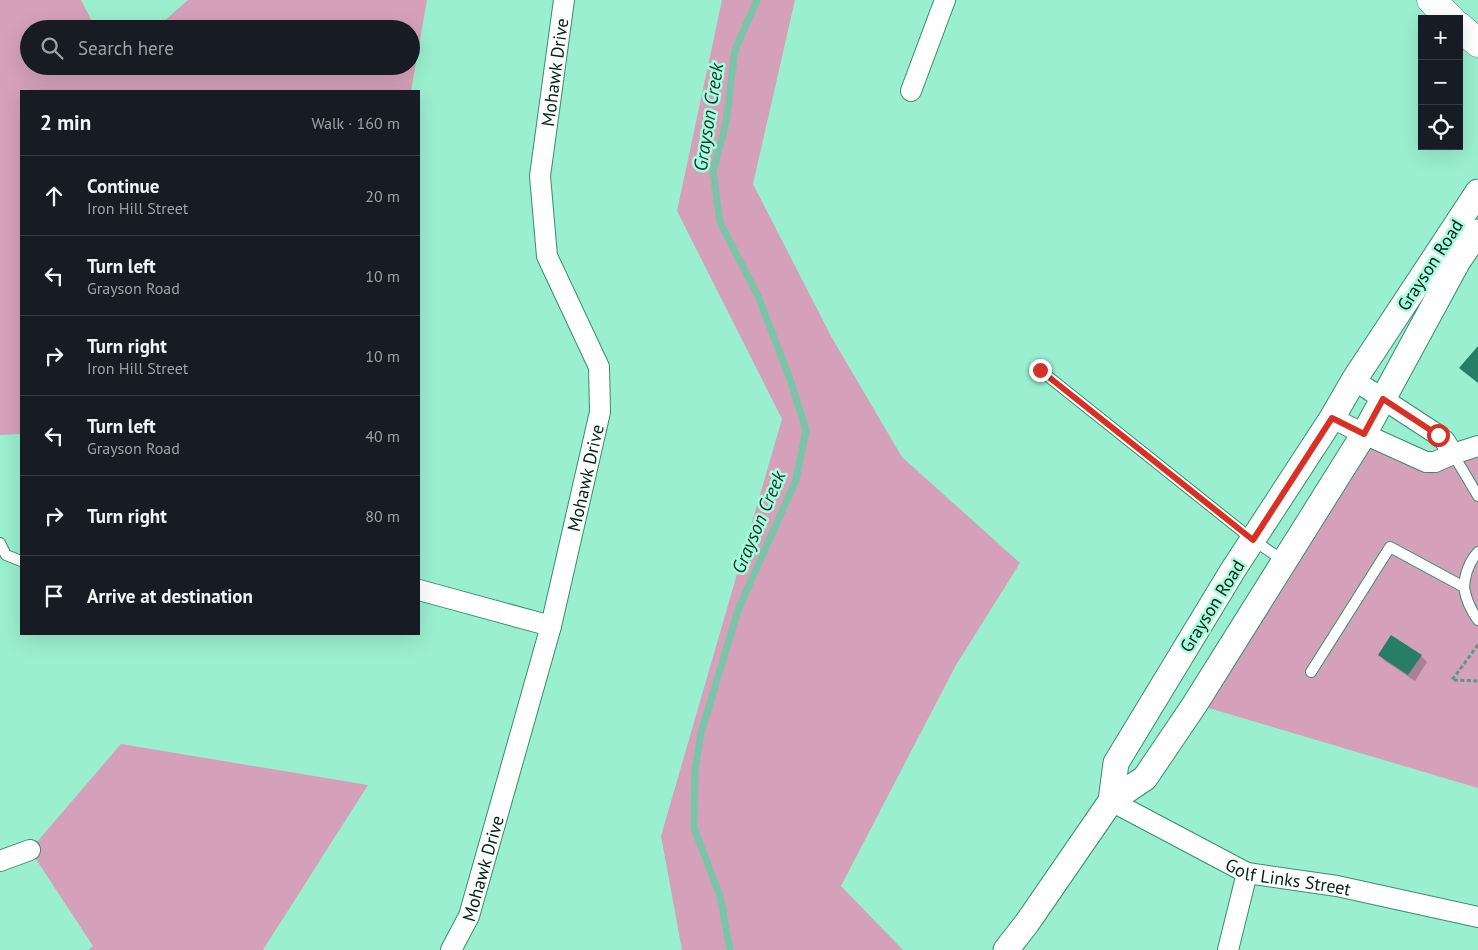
<!DOCTYPE html>
<meta charset="utf-8">
<style>
:root{--surface:#171b24;--page:#242831;--text:#f1f3f6;--muted:#9ea1a6;--line:#363941}
body{margin:0;font-family:"PT Sans",sans-serif;background:var(--page);color:var(--text)}
.controls{position:absolute;right:15px;top:15px;display:grid;overflow:hidden;border-radius:0px;box-shadow:0 5px 20px #0002}
.controls button{width:45px;height:45px;display:grid;place-items:center;padding:0;border:0;border-bottom:1px solid var(--line);background:var(--surface);color:var(--text);font:25px sans-serif}
.stop{position:absolute;width:15px;height:15px;margin:-11px;border:4px solid #d93025;border-radius:50%;background:#fff}
.stop.end{background:#d93025;border-color:#fff;box-shadow:0 1px 5px #0008}
.list{margin:0;padding:0;list-style:none}
h2{display:flex;justify-content:space-between;align-items:center;height:65px;margin:0;padding:0 20px;font-size:21px}
h2 small{font-size:16px;font-weight:400;color:var(--muted)}
.list li{display:grid;grid-template-columns:32px 1fr auto;gap:15px;align-items:center;box-sizing:border-box;height:80px;padding:0 20px;border-top:1px solid var(--line)}
.list b{display:block;font-size:19px;white-space:nowrap}
.list p{margin:0;font-size:16px;white-space:nowrap;color:var(--muted)}
.list em{font-size:16px;font-style:normal;color:var(--muted)}
.icon{flex:none;width:28px;height:28px;fill:none;stroke:currentColor;stroke-width:2;stroke-linecap:round;stroke-linejoin:round}
.map{position:relative;flex:none;width:1478px;height:950px;overflow:hidden}
.search{position:absolute;background:var(--surface);box-shadow:0 5px 20px #0002;left:20px;top:20px;width:400px;height:55px;display:flex;align-items:center;gap:12px;box-sizing:border-box;padding:0 18px;border-radius:28px;color:var(--muted);font-size:19px}
.panel{position:absolute;background:var(--surface);box-shadow:0 5px 20px #0002;left:20px;top:90px;width:400px;height:545px;border-radius:0px}
.map>svg:first-child{display:block}
.green{fill:#d4a1b9}
.shadow{fill:#0003}
.lines{fill:none;stroke-linecap:round;stroke-linejoin:round}
.stream{stroke:#7ac5aa;stroke-width:7}
.building{fill:#267f65}
.service-casing{stroke:#378d72;stroke-width:12}
.minor-casing{stroke:#378d72;stroke-width:22}
.tertiary-casing{stroke:#378d72;stroke-width:27}
.secondary-casing{stroke:#378d72;stroke-width:29}
.path{stroke:#5a9983;stroke-width:3;stroke-dasharray:4 2.5;stroke-linecap:butt}
.service{stroke:#fff;stroke-width:10}
.minor{stroke:#fff;stroke-width:20}
.tertiary{stroke:#fff;stroke-width:25}
.secondary{stroke:#fff;stroke-width:28}
.route{stroke:#d93025;stroke-width:6}
.labels{text-anchor:middle;dominant-baseline:central;stroke-width:5;stroke-linejoin:round;paint-order:stroke}
.street-label{font-size:18px;fill:#002218;stroke:#a7fcdd}
.water-label{font-size:19px;font-style:italic;fill:#13362b;stroke:#a7fcdd}
</style>
<div class="map">
<svg width="1478" height="950" viewBox="0 0 1478 950">
<rect width="100%" height="100%" fill="#9aefd0"/>
<!-- green -->
<g class="green">
<polygon points="0,0 81,0 96,29 29,29 29,66 411,66 411,29 155,29 188,0 427,0 411,91 21,91 21,434 0,435"/>
<polygon points="722,0 795,0 753,184 832,338 902,457 1020,563 956,665 841,886 903,950 682,950 661,836 782,419 677,211"/>
<polygon points="1362,436 1428,466 1478,449 1478,788 1195,704"/>
<polygon points="121,744 368,785 263,950 88,950 93,946 30,850"/>
</g>
<!-- shadow -->
<polygon class="shadow" points="1379,655 1421,656 1427,662 1415,681 1385,661"/>
<g class="lines">
<!-- stream -->
<polyline class="stream" points="730,950 720,896 694,828 695,770 701,733 738,610 796,480 806,430 790,379 758,296 720,222 713,172 726,123 735,50 757,0"/>
</g>
<!-- building -->
<g class="building">
<polygon points="1478,346 1478,383 1459,368"/>
<polygon points="1391,635 1422,655 1408,675 1378,655"/>
</g>
<g class="lines">
<defs>
<g id="service">
<polyline points="1040,370 1253,540 1284,561"/>
<polyline points="1453,454 1478,496"/>
<polyline points="0,543 6,555 21,561"/>
<path d="M 1464,587 C 1465,573 1469,562 1478,552"/>
<path d="M 1311,672 L 1390,547 L 1464,587 C 1466,600 1470,609 1478,620"/>
</g>
<g id="minor">
<polyline points="911,91 945,0"/>
<polyline points="1332,418 1364,434 1426,462 1435,462 1453,454 1445,441 1438,435 1354,380"/>
<polyline points="1453,454 1478,446"/>
<polyline points="419,590 551,626"/>
<path id="s1" d="M 1111,801 L 1247,873 L 1337,886 L 1478,917"/>
<polyline points="0,861 30,850"/>
<path id="s2" d="M 451,950 L 469,916 L 551,626 L 600,412 L 599,367 L 547,256 L 540,176 L 564,0"/>
<polyline points="1228,950 1247,873"/>
</g>
<g id="tertiary">
<polyline points="1478,192 1354,380 1332,418 1233,570 1116,763 1111,801 1145,778 1195,704 1364,434 1458,261 1478,232"/>
<polyline points="1006,950 1027,923 1111,801"/>
</g>
<g id="secondary">
<polyline points="1431,0 1451,19"/>
<polyline points="1459,26 1478,43"/>
</g>
</defs>
<!-- service casing -->
<use href="#service" class="service-casing"/>
<!-- minor casing -->
<use href="#minor" class="minor-casing"/>
<!-- tertiary casing -->
<use href="#tertiary" class="tertiary-casing"/>
<!-- secondary casing -->
<use href="#secondary" class="secondary-casing"/>
<!-- path -->
<polyline class="path" points="1478,645 1452,680 1478,681"/>
<!-- service -->
<use href="#service" class="service"/>
<!-- minor -->
<use href="#minor" class="minor"/>
<!-- tertiary -->
<use href="#tertiary" class="tertiary"/>
<!-- secondary -->
<use href="#secondary" class="secondary"/>
</g>
<g class="lines">
<!-- route -->
<polyline class="route" points="1040,370 1253,540 1332,418 1364,434 1383,399 1438,435"/>
</g>
<g class="labels">
<!-- street labels -->
<g class="street-label">
<text stroke="none"><textPath href="#s2" startOffset="912">Mohawk Drive</textPath></text>
<text transform="translate(1430 265) rotate(-57)">Grayson Road</text>
<text stroke="none"><textPath href="#s2" startOffset="492">Mohawk Drive</textPath></text>
<text transform="translate(1212 606) rotate(-58)">Grayson Road</text>
<text stroke="none"><textPath href="#s2" startOffset="88">Mohawk Drive</textPath></text>
<text stroke="none"><textPath href="#s1" startOffset="195">Golf Links Street</textPath></text>
</g>
<!-- water labels -->
<g class="water-label">
<text transform="translate(708 117) rotate(-81)">Grayson Creek</text>
<text transform="translate(758 522) rotate(-67)">Grayson Creek</text>
</g>
</g>
</svg>
<div class="controls">
<button>+</button>
<button>−</button>
<button><svg class="icon" aria-label="locate" viewBox="0 0 24 24"><circle cx="12" cy="12" r="6"/><path d="M12 2v4M12 18v4M2 12h4M18 12h4"/></svg></button>
</div>
<div class="stop" style="left:1438px;top:435px"></div>
<div class="stop end" style="left:1040px;top:370px"></div>
<div class="search"><svg class="icon" aria-label="search" viewBox="0 0 24 24"><circle cx="10" cy="10" r="6"/><path d="M15 15l6 6"/></svg>Search here</div>
<section class="panel">
<h2>2 min<small>Walk · 160 m</small></h2>
<ul class="list">
<li><svg class="icon" aria-label="ahead" viewBox="0 0 24 24"><path d="M12 20V5M6 11l6-6 6 6"/></svg><div><b>Continue</b><p>Iron Hill Street</p></div><em>20 m</em></li>
<li><svg class="icon" aria-label="left" viewBox="0 0 24 24"><path d="M17 20v-9H6M10 6l-5 5 5 5"/></svg><div><b>Turn left</b><p>Grayson Road</p></div><em>10 m</em></li>
<li><svg class="icon" aria-label="right" viewBox="0 0 24 24"><path d="M7 20v-9h11M14 6l5 5-5 5"/></svg><div><b>Turn right</b><p>Iron Hill Street</p></div><em>10 m</em></li>
<li><svg class="icon" aria-label="left" viewBox="0 0 24 24"><path d="M17 20v-9H6M10 6l-5 5 5 5"/></svg><div><b>Turn left</b><p>Grayson Road</p></div><em>40 m</em></li>
<li><svg class="icon" aria-label="right" viewBox="0 0 24 24"><path d="M7 20v-9h11M14 6l5 5-5 5"/></svg><div><b>Turn right</b></div><em>80 m</em></li>
<li><svg class="icon" aria-label="arrive" viewBox="0 0 24 24"><path d="M6 21V4h12l-3 4 3 4H6"/></svg><div><b>Arrive at destination</b></div></li>
</ul>
</section>
</div>
